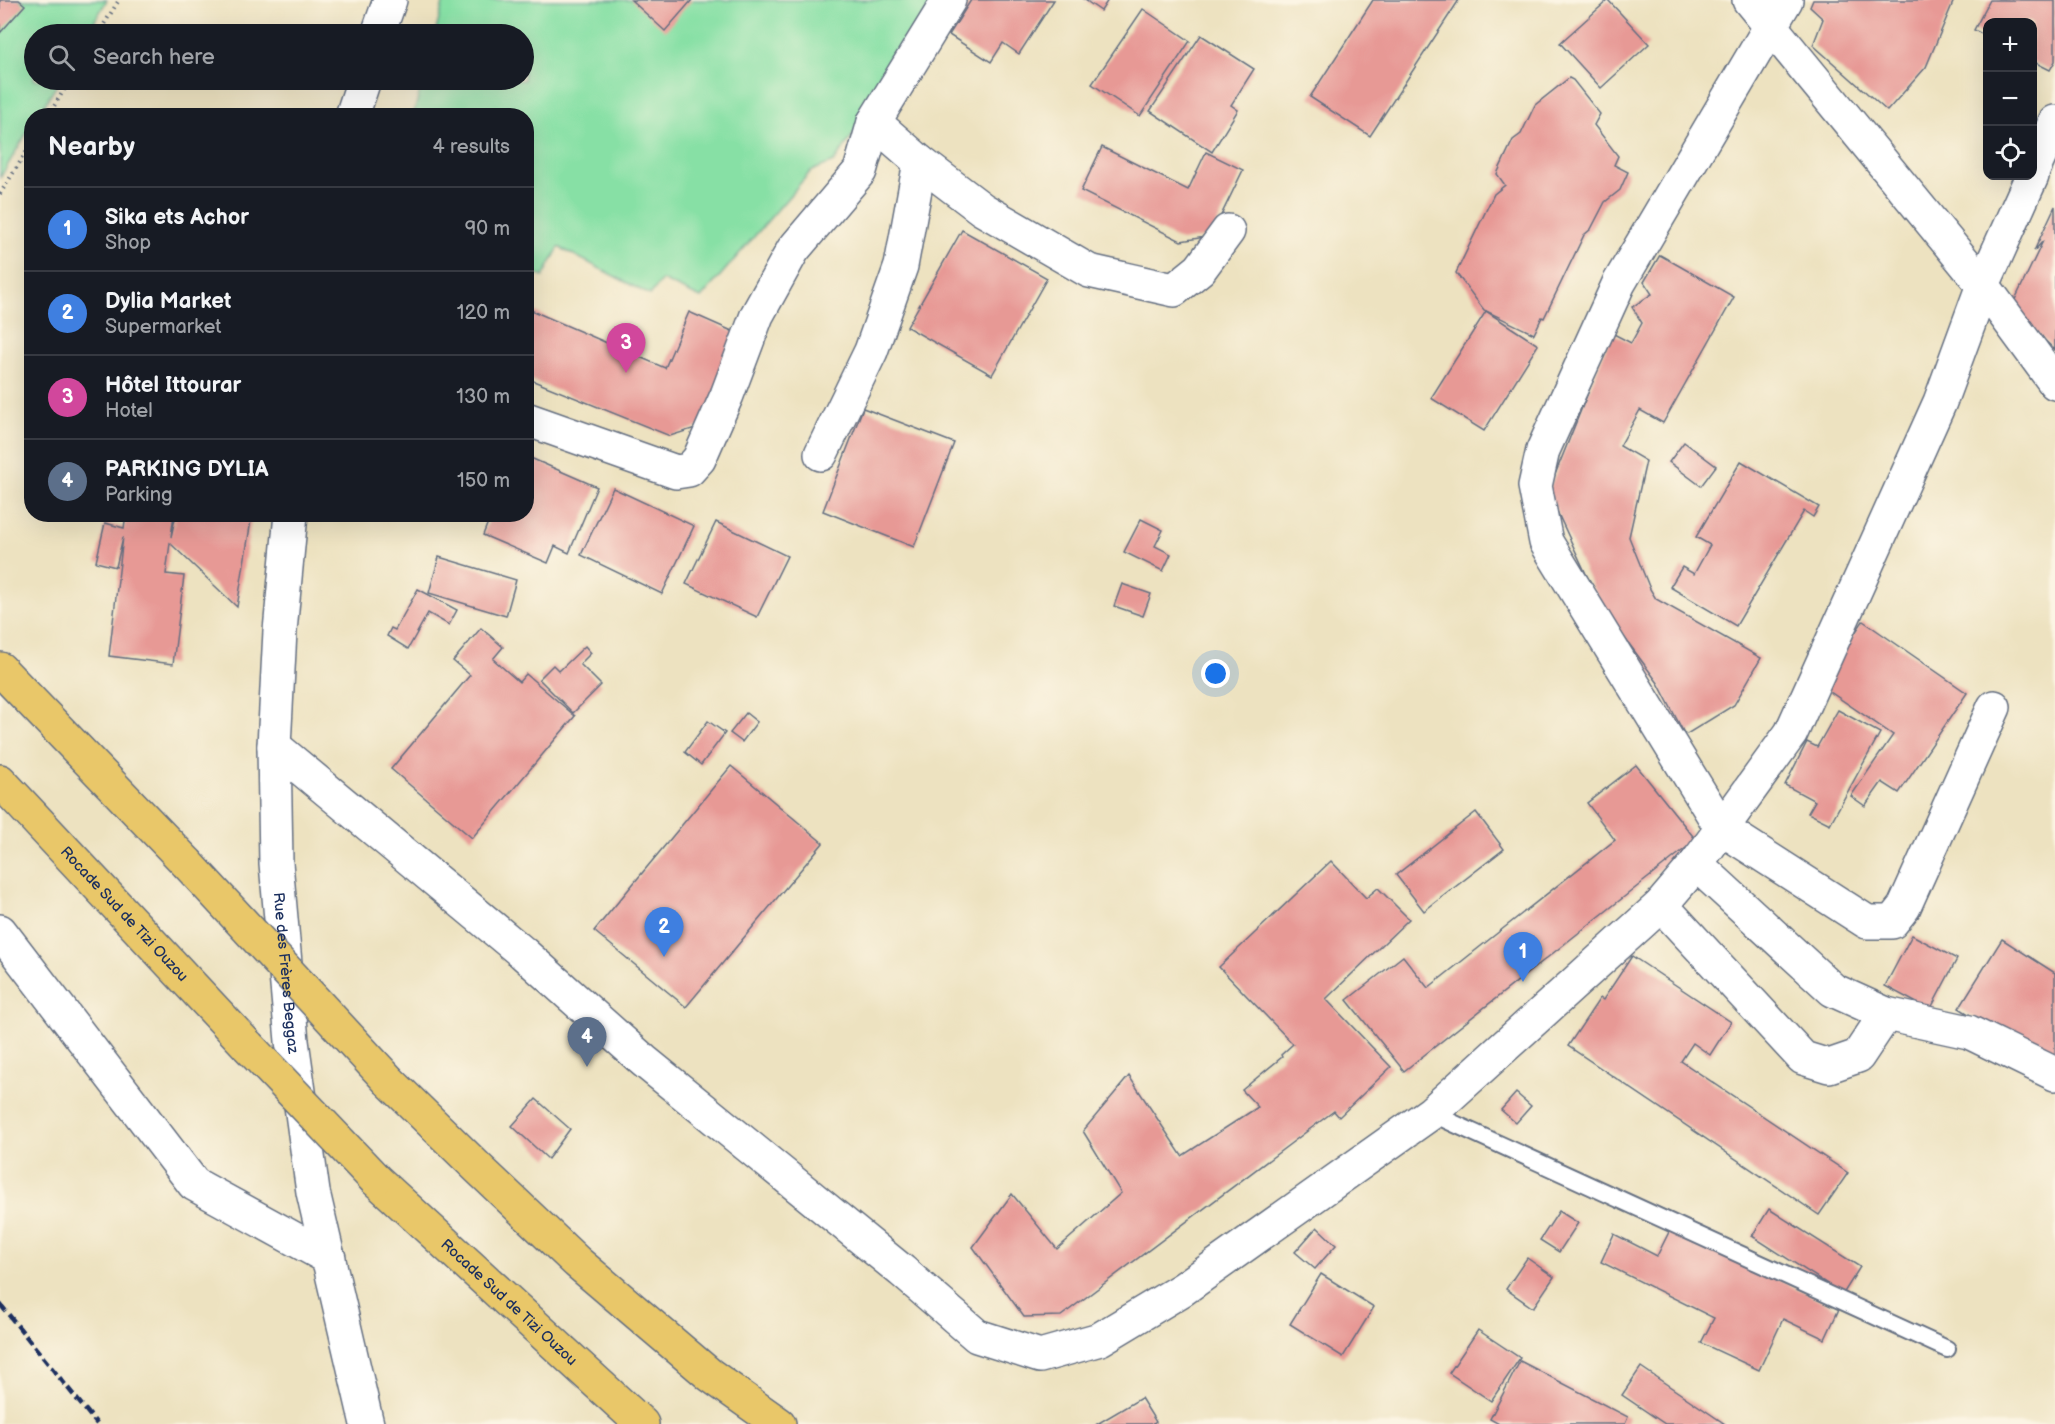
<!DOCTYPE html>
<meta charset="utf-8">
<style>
:root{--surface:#171b24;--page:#242831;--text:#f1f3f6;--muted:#9ea1a6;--line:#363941;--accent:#1f6fb2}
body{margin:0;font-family:"Balsamiq Sans",sans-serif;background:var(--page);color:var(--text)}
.controls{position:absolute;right:18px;top:18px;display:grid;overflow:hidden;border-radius:12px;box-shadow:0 6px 24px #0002}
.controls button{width:54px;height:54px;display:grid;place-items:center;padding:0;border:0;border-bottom:2px solid var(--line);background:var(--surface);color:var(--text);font:30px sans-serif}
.you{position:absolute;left:1216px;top:674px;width:21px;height:21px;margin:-15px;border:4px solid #fff;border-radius:50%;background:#1a73e8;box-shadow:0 0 0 9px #1a73e833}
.badge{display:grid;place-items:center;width:39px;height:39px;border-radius:50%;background:var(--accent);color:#fff;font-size:20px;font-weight:700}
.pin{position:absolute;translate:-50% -50px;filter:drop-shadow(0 2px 3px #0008)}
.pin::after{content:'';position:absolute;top:32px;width:21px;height:18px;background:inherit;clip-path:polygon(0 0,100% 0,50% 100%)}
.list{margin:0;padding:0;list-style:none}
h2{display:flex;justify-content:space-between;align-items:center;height:78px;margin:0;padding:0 24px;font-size:26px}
h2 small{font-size:20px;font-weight:400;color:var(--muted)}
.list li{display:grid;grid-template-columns:39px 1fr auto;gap:18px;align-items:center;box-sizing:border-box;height:84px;padding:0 24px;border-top:2px solid var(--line)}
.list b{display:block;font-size:22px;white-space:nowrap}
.list p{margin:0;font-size:20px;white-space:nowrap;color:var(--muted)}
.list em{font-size:20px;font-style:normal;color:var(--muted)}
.icon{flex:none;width:33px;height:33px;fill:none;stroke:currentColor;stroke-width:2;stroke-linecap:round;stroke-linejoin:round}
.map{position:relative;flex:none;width:2055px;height:1424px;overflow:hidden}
.search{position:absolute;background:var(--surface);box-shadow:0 6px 24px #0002;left:24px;top:24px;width:510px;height:66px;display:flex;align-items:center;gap:15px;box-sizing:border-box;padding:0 21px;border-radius:33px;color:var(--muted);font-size:22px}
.panel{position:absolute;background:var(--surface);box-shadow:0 6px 24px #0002;left:24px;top:108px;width:510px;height:414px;border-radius:24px}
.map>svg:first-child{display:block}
.green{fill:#87e0a5;stroke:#518882;stroke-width:1.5}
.building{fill:#e79995}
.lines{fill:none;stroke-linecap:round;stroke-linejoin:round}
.service-casing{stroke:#646e80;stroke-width:20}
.minor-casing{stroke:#646e80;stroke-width:36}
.tertiary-casing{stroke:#646e80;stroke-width:36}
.motorway-casing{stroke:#646e80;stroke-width:36}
.path{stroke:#646e80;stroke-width:4;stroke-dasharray:1.5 4.5;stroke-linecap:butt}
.service{stroke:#fff;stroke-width:16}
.minor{stroke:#fff;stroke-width:33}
.tertiary{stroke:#fff;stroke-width:33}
.motorway{stroke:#e9c769;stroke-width:33}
.rail{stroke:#1b2f5e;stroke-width:4.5;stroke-dasharray:9 4.5;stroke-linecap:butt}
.motorway-bridge-casing{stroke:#646e80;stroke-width:36;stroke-linecap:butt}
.motorway-bridge{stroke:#e9c769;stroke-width:33}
.labels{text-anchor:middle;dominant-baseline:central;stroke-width:6;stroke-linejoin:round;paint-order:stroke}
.street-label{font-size:15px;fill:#1b2f5e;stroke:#fcf5e5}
</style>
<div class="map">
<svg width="2055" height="1424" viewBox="0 0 2055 1424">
<rect width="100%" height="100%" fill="#fcf5e5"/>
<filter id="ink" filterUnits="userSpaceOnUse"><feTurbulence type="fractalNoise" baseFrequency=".0167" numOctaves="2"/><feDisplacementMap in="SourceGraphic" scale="12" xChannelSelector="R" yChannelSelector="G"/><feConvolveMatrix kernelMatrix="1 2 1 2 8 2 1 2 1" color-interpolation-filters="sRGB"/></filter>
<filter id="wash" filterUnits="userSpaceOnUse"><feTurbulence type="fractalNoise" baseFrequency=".008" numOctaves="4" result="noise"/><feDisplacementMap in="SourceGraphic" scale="24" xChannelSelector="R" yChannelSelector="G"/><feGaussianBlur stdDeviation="1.35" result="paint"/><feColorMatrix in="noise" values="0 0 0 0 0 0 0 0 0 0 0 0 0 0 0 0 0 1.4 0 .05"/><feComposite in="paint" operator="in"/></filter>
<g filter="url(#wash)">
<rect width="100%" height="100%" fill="#ede2c0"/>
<!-- green -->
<g class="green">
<polygon points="0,0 107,0 87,34 34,34 34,80 60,80 38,115 32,116 31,126 0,178"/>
<polygon points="444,0 935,0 855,132 834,162 811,171 701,298 662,280 650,295 559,247 543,277 527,269 526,116 413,116 423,80 524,80 524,34 435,34"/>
</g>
<g id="blocks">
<!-- building -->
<g class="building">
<polygon points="0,0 19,0 25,5 0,33"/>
<polygon points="631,0 692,0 665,31"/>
<polygon points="971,0 1054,0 1019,54 1003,43 991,62 949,35"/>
<polygon points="1085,0 1108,0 1101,11"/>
<polygon points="1373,0 1459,0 1370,136 1310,97"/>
<polygon points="1608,0 1649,44 1601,88 1560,43"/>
<polygon points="1813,0 1954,0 1926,67 1887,111 1813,45 1823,19 1810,7"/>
<polygon points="1990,0 2055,0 2055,61 2050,70 2032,61 2032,22 1988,22 1988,37 1974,30"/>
<polygon points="1143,9 1190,41 1140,116 1092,84"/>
<polygon points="1201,35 1254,69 1231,105 1238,110 1212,152 1150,111"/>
<polygon points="1569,78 1573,80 1600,114 1594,125 1618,156 1614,165 1628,172 1620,190 1605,202 1591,229 1584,235 1544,318 1542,317 1534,334 1484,310 1456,273 1494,194 1505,185 1497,174 1513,140 1521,134 1535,105"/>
<polygon points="1102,147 1188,190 1206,152 1243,170 1211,236 1181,241 1081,191"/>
<polygon points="2055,206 2055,350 2011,308 2043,241 2034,251"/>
<polygon points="962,230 1047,278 992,375 907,327"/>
<polygon points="1660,255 1734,297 1663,423 1640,410 1620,446 1646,461 1629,537 1650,589 1656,599 1761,658 1734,705 1687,734 1684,733 1658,683 1601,606 1548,492 1612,333 1631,343 1642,323 1632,307 1652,294 1644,282"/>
<polygon points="526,308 665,368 689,312 741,335 702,426 670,436 526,378"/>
<polygon points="1486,311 1538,345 1484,431 1431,398"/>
<polygon points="863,408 954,443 914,547 823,511"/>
<polygon points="1684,442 1716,466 1701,486 1669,462"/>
<polygon points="526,456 597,487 569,553 555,546 548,563 483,535 490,517 485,514 526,514"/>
<polygon points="1741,461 1819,507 1813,517 1804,511 1736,626 1670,587 1682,567 1694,574 1710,545 1696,537"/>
<polygon points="613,488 694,526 662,594 581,555"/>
<polygon points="126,514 174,514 171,537 176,514 252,514 237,607 170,543 166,574 184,576 173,664 109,656 123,537 116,567 96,562 105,523 124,528"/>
<polygon points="1141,519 1163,530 1155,546 1171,554 1163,571 1124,552"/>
<polygon points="716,522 787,556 757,617 686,584"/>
<polygon points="439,557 516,580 506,616 429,593"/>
<polygon points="1122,584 1151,594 1143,616 1114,606"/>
<polygon points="418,589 457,610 449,625 428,613 408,649 387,636 391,628 395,630"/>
<polygon points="1863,621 1967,693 1899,793 1882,782 1865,806 1851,796 1893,735 1820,685"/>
<polygon points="481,628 503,647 493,659 519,682 526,674 575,716 472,838 391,769 470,675 453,661"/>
<polygon points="585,646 591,653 580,664 601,685 573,713 539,679 553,665 559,671"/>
<polygon points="1838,710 1880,733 1830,824 1808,813 1815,801 1785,785 1807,742 1817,747"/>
<polygon points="746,713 757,722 742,742 730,733"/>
<polygon points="708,721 725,733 701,765 685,752"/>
<polygon points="1636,765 1696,840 1404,1071 1347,1000 1403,956 1428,988 1615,840 1587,803"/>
<polygon points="731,766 823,843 686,1007 594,931"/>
<polygon points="1476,812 1504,849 1424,911 1396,875"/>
<polygon points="1331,861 1366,898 1378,888 1409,919 1326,999 1391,1067 1339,1117 1334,1111 1061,1316 1024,1317 973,1247 1012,1194 1057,1249 1121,1193 1083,1131 1129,1076 1182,1156 1258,1107 1242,1090 1282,1057 1281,1055 1293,1044 1219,967"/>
<polygon points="1912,935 1957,959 1930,1010 1885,986"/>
<polygon points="2002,939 2055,973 2055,1068 1959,1008"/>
<polygon points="1632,956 1731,1022 1710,1055 1693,1043 1681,1061 1848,1173 1819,1215 1568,1046 1600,998 1603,1000"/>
<polygon points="1516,1093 1531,1106 1516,1123 1501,1110"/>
<polygon points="536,1099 570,1129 548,1159 512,1126"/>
<polygon points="1769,1209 1860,1267 1843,1294 1752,1236"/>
<polygon points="1559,1211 1578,1223 1559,1252 1540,1240"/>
<polygon points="1317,1227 1336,1245 1315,1269 1295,1252"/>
<polygon points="1671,1228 1839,1309 1825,1339 1783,1319 1759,1370 1701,1343 1714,1318 1601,1262 1614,1234 1657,1256"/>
<polygon points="1527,1258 1554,1277 1533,1308 1506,1289"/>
<polygon points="1321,1274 1374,1307 1343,1357 1290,1324"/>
<polygon points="1478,1330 1520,1358 1491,1401 1449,1373"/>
<polygon points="1520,1361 1628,1417 1625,1424 1499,1424 1490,1419"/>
<polygon points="1641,1367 1725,1424 1665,1424 1622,1395"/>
<polygon points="1141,1398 1156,1422 1153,1424 1097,1424"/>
</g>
</g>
</g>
<g filter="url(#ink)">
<use href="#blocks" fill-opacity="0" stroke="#646e80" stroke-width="1.5"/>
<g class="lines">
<defs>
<polyline id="service" points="1431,1113 1947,1349"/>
<g id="minor">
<polyline points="1749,0 1983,285 2055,383"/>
<polyline points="1786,0 1619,283 1543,450 1535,486 1546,542 1722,829 1867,922 1892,922 1904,907 1994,707"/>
<polyline points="874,122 920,162 982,209 1089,271 1174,290 1200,269 1228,231"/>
<polyline points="2032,173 2055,122"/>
<polyline points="526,419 676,472 689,470 699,459 727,395 757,315 793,250 860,171 874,122 949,0"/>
<polyline points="821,454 871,351 901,266 920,162"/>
<polyline points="274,746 523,953 644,1061 902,1271 977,1336 1040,1356 1100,1339 1183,1289 1431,1113 1661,905 1696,864 1791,733 1940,402 1983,285 2032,176"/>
<polyline points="1696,864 1833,990 1886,1014 1969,1032 2055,1074"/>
<polyline points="1661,905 1803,1058 1829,1066 1858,1056 1886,1014"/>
</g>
<g id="tertiary">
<polyline points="378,34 390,0"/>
<polyline points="352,116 364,80"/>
<path id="s1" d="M 291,514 L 280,631 L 274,746 L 276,863 L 292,1041 L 313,1192 L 367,1424"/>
<polyline points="0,931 194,1184 329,1258"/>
</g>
<g id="motorway">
<polyline points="0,669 187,863"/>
<path id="s2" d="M 0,781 L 248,1046"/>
<polyline points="389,1081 478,1168 577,1262 710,1375 779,1424"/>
<path id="s3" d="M 375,1179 L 642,1424"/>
</g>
</defs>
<!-- service casing -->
<use href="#service" class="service-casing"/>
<!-- minor casing -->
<use href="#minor" class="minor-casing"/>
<!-- tertiary casing -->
<use href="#tertiary" class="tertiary-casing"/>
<!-- motorway casing -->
<use href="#motorway" class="motorway-casing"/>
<!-- path -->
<g class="path">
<polyline points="98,34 119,0"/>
<polyline points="48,116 70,80"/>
<polyline points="0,194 32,143"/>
</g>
<!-- service -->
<use href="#service" class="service"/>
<!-- minor -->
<use href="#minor" class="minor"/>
<!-- tertiary -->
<use href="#tertiary" class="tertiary"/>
<!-- motorway -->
<use href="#motorway" class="motorway"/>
<!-- rail -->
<polyline class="rail" points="0,1304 97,1424"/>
<defs>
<g id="motorway-bridge">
<polyline points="187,863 389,1081"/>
<polyline points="248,1046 375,1179"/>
</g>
</defs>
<!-- motorway-bridge casing -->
<use href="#motorway-bridge" class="motorway-bridge-casing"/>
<!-- motorway-bridge -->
<use href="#motorway-bridge" class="motorway-bridge"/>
</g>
</g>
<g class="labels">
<!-- street labels -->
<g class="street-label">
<text stroke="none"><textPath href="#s2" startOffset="182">Rocade Sud de Tizi Ouzou</textPath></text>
<text stroke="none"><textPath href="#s1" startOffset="460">Rue des Frères Beggaz</textPath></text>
<text stroke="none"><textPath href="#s3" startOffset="182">Rocade Sud de Tizi Ouzou</textPath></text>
</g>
</g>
</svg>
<div class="controls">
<button>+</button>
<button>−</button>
<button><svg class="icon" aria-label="locate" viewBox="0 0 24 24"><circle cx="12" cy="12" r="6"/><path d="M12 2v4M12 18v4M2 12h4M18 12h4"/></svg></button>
</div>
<div class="you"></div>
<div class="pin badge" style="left:1523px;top:982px;background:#3f7fe0">1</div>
<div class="pin badge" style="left:664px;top:957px;background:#3f7fe0">2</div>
<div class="pin badge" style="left:626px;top:373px;background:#d1479c">3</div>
<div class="pin badge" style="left:587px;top:1067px;background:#5c6f8a">4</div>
<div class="search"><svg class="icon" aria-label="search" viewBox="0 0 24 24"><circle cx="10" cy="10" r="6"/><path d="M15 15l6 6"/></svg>Search here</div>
<section class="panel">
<h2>Nearby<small>4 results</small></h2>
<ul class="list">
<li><span class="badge" style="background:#3f7fe0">1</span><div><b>Sika ets Achor</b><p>Shop</p></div><em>90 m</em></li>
<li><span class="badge" style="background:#3f7fe0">2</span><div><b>Dylia Market</b><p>Supermarket</p></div><em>120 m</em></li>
<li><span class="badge" style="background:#d1479c">3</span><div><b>Hôtel Ittourar</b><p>Hotel</p></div><em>130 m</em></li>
<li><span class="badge" style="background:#5c6f8a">4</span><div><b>PARKING DYLIA</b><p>Parking</p></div><em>150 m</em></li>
</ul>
</section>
</div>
